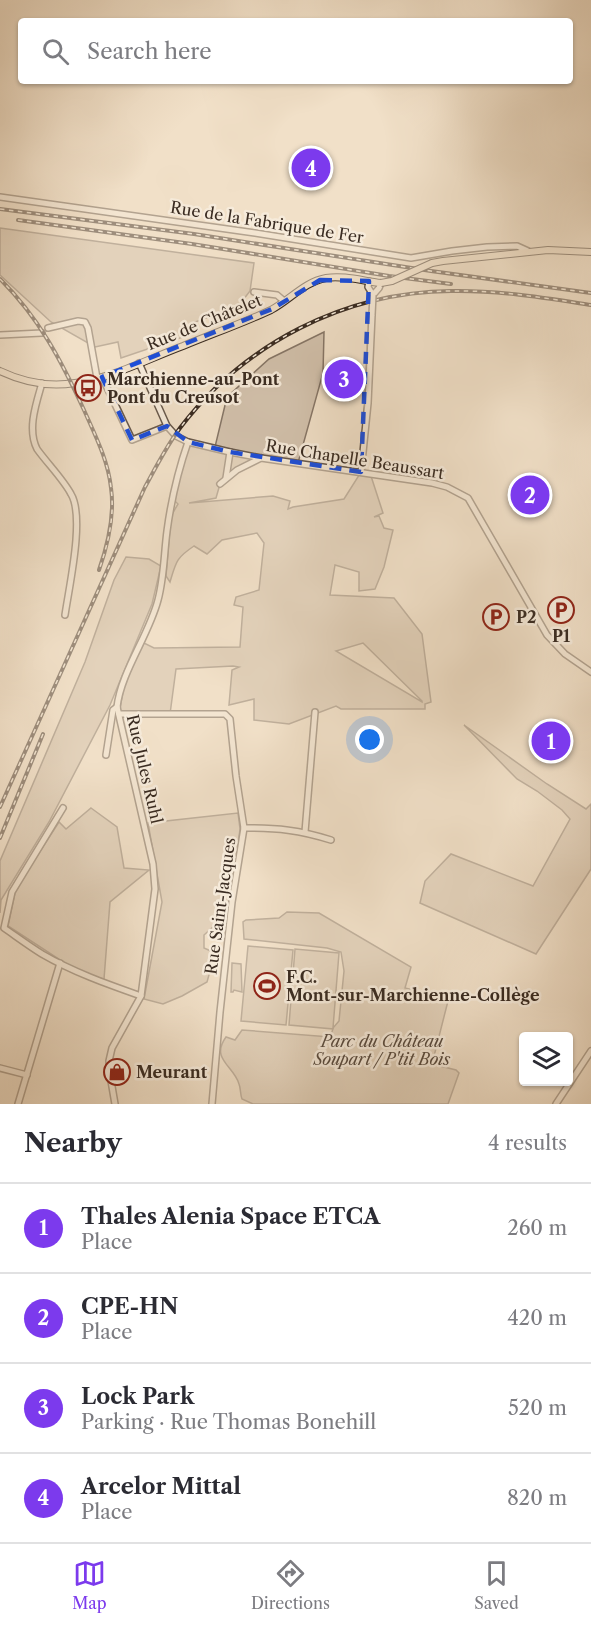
<!DOCTYPE html>
<meta charset="utf-8">
<style>
:root{--surface:#fff;--page:#f7f7f7;--text:#2b2b33;--muted:#7c7c81;--line:#e1e1e2;--accent:#7c3aed}
body{margin:0;font-family:"Libre Caslon Text",serif;background:var(--page);color:var(--text)}
.controls{position:absolute;right:18px;bottom:18px;display:grid;overflow:hidden;border-radius:6px;box-shadow:0 2px 4px #0004}
.controls button{width:54px;height:54px;display:grid;place-items:center;padding:0;border:0;border-bottom:2px solid var(--line);background:var(--surface);color:var(--text);font:30px sans-serif}
.you{position:absolute;left:370px;top:740px;width:21px;height:21px;margin:-15px;border:4px solid #fff;border-radius:50%;background:#1a73e8;box-shadow:0 0 0 9px #1a73e833}
.badge{display:grid;place-items:center;width:39px;height:39px;border-radius:50%;background:var(--accent);color:#fff;font-size:20px;font-weight:700}
.pin{position:absolute;translate:-50% -50%;border:3px solid #fff;box-shadow:0 2px 6px #0006}
.list{margin:0;padding:0;list-style:none}
h2{display:flex;justify-content:space-between;align-items:center;height:78px;margin:0;padding:0 24px;font-size:26px}
h2 small{font-size:20px;font-weight:400;color:var(--muted)}
.list li{display:grid;grid-template-columns:39px 1fr auto;gap:18px;align-items:center;box-sizing:border-box;height:90px;padding:0 24px;border-top:2px solid var(--line)}
.list b{display:block;font-size:22px;white-space:nowrap}
.list p{margin:0;font-size:20px;white-space:nowrap;color:var(--muted)}
.list em{font-size:20px;font-style:normal;color:var(--muted)}
.icon{flex:none;width:33px;height:33px;fill:none;stroke:currentColor;stroke-width:2;stroke-linecap:round;stroke-linejoin:round}
.map{position:relative;flex:none;width:591px;height:1104px;overflow:hidden}
.search{position:absolute;background:var(--surface);box-shadow:0 2px 4px #0004;left:18px;right:18px;top:18px;height:66px;display:flex;align-items:center;gap:15px;box-sizing:border-box;padding:0 21px;border-radius:6px;color:var(--muted);font-size:22px}
.sheet{height:438px;background:var(--surface)}
nav{display:flex;justify-content:space-around;align-items:center;box-sizing:border-box;height:84px;border-top:2px solid var(--line);background:var(--surface);font-size:16px;color:var(--muted)}
nav a{display:grid;justify-items:center;gap:3px}
nav .on{color:var(--accent)}
.map>svg:first-child{display:block}
.green{fill:#d2c1ac;stroke:#867667;stroke-width:1.5;fill-rule:evenodd}
.lines{fill:none;stroke-linecap:round;stroke-linejoin:round}
.minor-casing{stroke:#68594c;stroke-width:8}
.major-casing{stroke:#3a2c22;stroke-width:8}
.minor{stroke:#f6ebdb;stroke-width:5}
.major{stroke:#f1e0c8;stroke-width:6}
.rail-casing{stroke:#3a2c22;stroke-width:4}
.rail{stroke:#f6ebdb;stroke-width:1.5;stroke-dasharray:4.5;stroke-linecap:butt}
.minor-bridge-casing{stroke:#68594c;stroke-width:8;stroke-linecap:butt}
.major-bridge-casing{stroke:#3a2c22;stroke-width:8;stroke-linecap:butt}
.minor-bridge{stroke:#f6ebdb;stroke-width:5}
.major-bridge{stroke:#f1e0c8;stroke-width:6}
.marked{fill:none;stroke:#1d4ed8;stroke-width:4.5;stroke-dasharray:12 8;stroke-linejoin:round}
.labels{text-anchor:middle;dominant-baseline:central;stroke-width:5;stroke-linejoin:round;paint-order:stroke}
.street-label{font-size:16px;fill:#3a2c22;stroke:#f6ebdb}
.poi-label{font-size:16px;font-weight:bold;fill:#3a2c22;stroke:#f6ebdb;text-anchor:start}
.park-label{font-size:16px;font-style:italic;fill:#584a3e;stroke:#f6ebdb}
</style>
<div class="map">
<svg width="591" height="1104" viewBox="0 0 591 1104">
<rect width="100%" height="100%" fill="#f1e0c8"/>
<filter id="stains"><feTurbulence type="fractalNoise" baseFrequency=".00333" numOctaves="4"/><feColorMatrix values="0 0 0 0 .2 0 0 0 0 .09 0 0 0 0 .02 0 0 0 .5 -.17"/></filter>
<radialGradient id="worn" r=".72"><stop offset=".6" stop-color="#630" stop-opacity="0"/><stop offset="1" stop-color="#630" stop-opacity=".3"/></radialGradient>
<!-- green -->
<g class="green">
<polygon points="0,228 254,263 250,291 243,300 242,310 231,315 227,310 190,324 189,335 121,358 118,342 95,347 51,322 0,275"/>
<path d="M 324,332 L 323,373 L 298,463 L 260,457 L 220,484 L 216,498 L 189,503 L 273,496 L 290,501 L 288,509 L 293,507 L 344,499 L 361,472 L 370,473 L 383,513 L 374,517 L 379,516 L 384,528 L 393,530 L 384,567 L 375,589 L 359,591 L 359,572 L 335,565 L 330,595 L 394,598 L 422,634 L 431,702 L 425,704 L 425,709 L 341,709 L 336,706 L 289,724 L 254,720 L 254,699 L 229,705 L 232,670 L 239,667 L 233,666 L 176,669 L 170,714 L 119,714 L 125,680 L 144,643 L 154,648 L 240,647 L 243,607 L 234,605 L 236,597 L 259,590 L 264,543 L 257,533 L 222,540 L 207,554 L 194,546 C 176,558 176,562 170,582 L 166,576 L 171,516 L 178,504 L 172,498 L 188,442 L 215,447 L 227,397 L 269,359 ZM 363,643 L 422,701 L 422,702 L 336,651 Z"/>
<polygon points="126,557 149,559 161,566 152,604 110,705 49,822 1,900 0,913 0,861 85,662 114,580"/>
<polygon points="464,725 547,784 586,809 591,804 591,869 536,954 420,903 425,881 451,854 533,886 570,819 562,810 537,791 517,779"/>
<polygon points="91,808 117,827 124,868 149,870 110,902 104,979 80,973 8,926 15,893 24,876 59,822 66,829"/>
<polygon points="238,813 240,829 230,904 217,902 223,907 215,925 204,935 204,948 213,952 212,964 207,982 182,996 163,1004 144,999 162,902 148,823"/>
<path d="M 287,912 L 319,913 L 411,967 L 405,988 L 444,998 L 448,1001 L 432,1064 L 456,1070 L 459,1073 L 448,1104 L 253,1104 L 242,1099 C 240,1094 241,1089 239,1084 C 234,1066 210,1059 226,1037 L 235,1040 L 242,1030 L 330,1037 L 333,1029 L 289,1025 L 295,949 L 339,953 L 333,1028 L 339,1021 L 344,971 L 341,952 L 327,948 L 244,939 L 243,922 L 246,920 L 279,918 Z"/>
<polygon points="248,946 293,950 286,1025 241,1021"/>
<polygon points="232,963 241,964 242,992 234,990 233,992 231,992"/>
</g>
<g class="lines">
<defs>
<g id="minor">
<polyline points="0,197 255,233 411,258 452,251 487,247 517,246 528,251"/>
<polyline points="369,281 368,287 373,295 379,288 381,283"/>
<polyline points="254,292 277,295 284,301"/>
<polyline points="48,328 78,321 85,322 88,328 97,378"/>
<polyline points="0,335 42,333"/>
<polyline points="139,363 167,426 176,436 188,442 230,452 261,458 432,483 447,487 468,498 547,635 565,654 591,672"/>
<polyline points="102,377 132,440 167,426"/>
<path d="M 42,383 C 36,404 27,429 37,449 C 47,463 63,479 71,494 C 85,517 69,587 65,615"/>
<polyline points="361,472 368,403 372,315"/>
<polyline points="226,478 230,452"/>
<polyline points="220,484 237,470 261,458"/>
<polyline points="119,714 225,714 230,719 236,776 244,828 232,902 220,1012 212,1104"/>
<polyline points="106,755 113,710 117,707"/>
<path d="M 63,808 L 12,892 L 4,928 C 17,937 29,946 42,954 C 73,972 107,984 141,996"/>
<path d="M 244,828 C 278,828 299,830 331,840"/>
<polyline points="305,832 315,712"/>
<polyline points="0,1068 27,1075"/>
<polyline points="18,1104 60,963"/>
<path d="M 115,1104 L 110,1075 L 109,1061 L 112,1048 L 141,996 L 155,889 L 153,864 L 117,707 C 121,672 149,635 158,600 C 164,578 164,554 167,531 C 171,501 178,471 188,442"/>
<polyline points="556,1104 591,1051"/>
</g>
<g id="major">
<polyline points="432,263 443,261 548,250 591,252"/>
<path d="M 0,371 C 23,382 50,387 75,383 C 112,378 148,359 183,346 C 212,334 243,323 271,310 C 290,300 304,282 326,278 C 344,275 363,281 381,283"/>
</g>
</defs>
<!-- minor casing -->
<use href="#minor" class="minor-casing"/>
<!-- major casing -->
<use href="#major" class="major-casing"/>
<!-- minor -->
<use href="#minor" class="minor"/>
<!-- major -->
<use href="#major" class="major"/>
<defs>
<g id="rail">
<polyline points="0,209 194,234 431,271 591,293"/>
<polyline points="18,220 192,244 389,276 451,284"/>
<path d="M 0,279 C 39,318 61,360 84,410 C 95,435 108,460 111,488 C 115,516 108,544 99,570"/>
<path d="M 0,807 L 145,487 C 156,467 166,447 180,428 C 244,344 344,292 451,291 C 498,290 545,298 591,305"/>
<polyline points="0,838 43,734"/>
</g>
</defs>
<!-- rail casing -->
<use href="#rail" class="rail-casing"/>
<!-- rail -->
<use href="#rail" class="rail"/>
<defs>
<polyline id="minor-bridge" points="372,315 373,295"/>
<polyline id="major-bridge" points="381,283 392,281 432,263"/>
</defs>
<!-- minor-bridge casing -->
<use href="#minor-bridge" class="minor-bridge-casing"/>
<!-- major-bridge casing -->
<use href="#major-bridge" class="major-bridge-casing"/>
<!-- minor-bridge -->
<use href="#minor-bridge" class="minor-bridge"/>
<!-- major-bridge -->
<use href="#major-bridge" class="major-bridge"/>
</g>
<!-- marked area -->
<path d="M0 0H591V1104H0ZM 320,280 L 369,281 L 361,472 L 230,452 L 188,442 L 167,426 L 132,440 L 102,377 L 272,309 Z" fill="#f1e0c8" fill-opacity=".55" fill-rule="evenodd"/>
<path class="marked" d="M 320,280 L 369,281 L 361,472 L 230,452 L 188,442 L 167,426 L 132,440 L 102,377 L 272,309 Z"/>
<!-- icons -->
<defs>
<symbol id="bus-ring" viewBox="-11 -11 22 22"><circle r="9.5" fill="#f6ebdb" stroke="#8f2418" stroke-width="1.5"/><path d="M-5-6H5V4H4V6H2V4H-2V6H-4V4H-5ZM-3.5-4V0h7V-4ZM-3.5 1.2v1.5H-2V1.2ZM2 1.2v1.5H3.5V1.2Z" fill="#8f2418"/></symbol>
<symbol id="parking-ring" viewBox="-11 -11 22 22"><circle r="9.5" fill="#f6ebdb" stroke="#8f2418" stroke-width="1.5"/><path d="M-3.5-5.5H1a3.5 3.5 0 0 1 0 7H-1V5.5H-3.5ZM-1-3.4V-.6H.8a1.4 1.4 0 0 0 0-2.8Z" fill="#8f2418"/></symbol>
<symbol id="stadium-ring" viewBox="-11 -11 22 22"><circle r="9.5" fill="#f6ebdb" stroke="#8f2418" stroke-width="1.5"/><path d="M0-5a6.5 5 0 1 0 0 10a6.5 5 0 1 0 0-10ZM-3.5-1.8h7v3.6h-7Z" fill="#8f2418"/></symbol>
<symbol id="shop-ring" viewBox="-11 -11 22 22"><circle r="9.5" fill="#f6ebdb" stroke="#8f2418" stroke-width="1.5"/><path d="M-5-2.5h2.3a2.7 3.5 0 0 1 5.4 0H5L5.5 6h-11ZM-1.5-2.5h3a1.5 2.3 0 0 0-3 0Z" fill="#8f2418"/></symbol>
</defs>
<g fill-rule="evenodd">
<use href="#bus-ring" x="73" y="373" width="30" height="30"/>
<use href="#parking-ring" x="546" y="595" width="30" height="30"/>
<use href="#parking-ring" x="481" y="602" width="30" height="30"/>
<use href="#stadium-ring" x="252" y="971" width="30" height="30"/>
<use href="#shop-ring" x="102" y="1057" width="30" height="30"/>
</g>
<g class="labels">
<!-- street labels -->
<g class="street-label">
<text transform="translate(267 222) rotate(9)">Rue de la Fabrique de Fer</text>
<text transform="translate(204 322) rotate(-22)">Rue de Châtelet</text>
<text transform="translate(355 459) rotate(9)">Rue Chapelle Beaussart</text>
<text transform="translate(145 769) rotate(77)">Rue Jules Ruhl</text>
<text transform="translate(220 906) rotate(-82)">Rue Saint-Jacques</text>
</g>
<!-- poi labels -->
<g class="poi-label">
<text x="107" y="379">Marchienne-au-Pont<tspan x="107" dy="18">Pont du Creusot</tspan></text>
<text x="516" y="617">P2</text>
<text x="561" y="636" text-anchor="middle">P1</text>
<text x="286" y="977">F.C.<tspan x="286" dy="18">Mont-sur-Marchienne-Collège</tspan></text>
<text x="136" y="1072">Meurant</text>
</g>
<!-- park labels -->
<g class="park-label">
<text x="382" y="1041">Parc du Château<tspan x="382" dy="18">Soupart / P'tit Bois</tspan></text>
</g>
</g>
<rect width="100%" height="100%" filter="url(#stains)"/>
<rect width="100%" height="100%" fill="url(#worn)"/>
</svg>
<div class="controls">
<button><svg class="icon" aria-label="layers" viewBox="0 0 24 24"><path d="M12 4l9 5-9 5-9-5zM3 14l9 5 9-5"/></svg></button>
</div>
<div class="you"></div>
<div class="pin badge" style="left:551px;top:741px">1</div>
<div class="pin badge" style="left:530px;top:495px">2</div>
<div class="pin badge" style="left:344px;top:379px">3</div>
<div class="pin badge" style="left:311px;top:168px">4</div>
<div class="search"><svg class="icon" aria-label="search" viewBox="0 0 24 24"><circle cx="10" cy="10" r="6"/><path d="M15 15l6 6"/></svg>Search here</div>
</div>
<section class="sheet">
<h2>Nearby<small>4 results</small></h2>
<ul class="list">
<li><span class="badge">1</span><div><b>Thales Alenia Space ETCA</b><p>Place</p></div><em>260 m</em></li>
<li><span class="badge">2</span><div><b>CPE-HN</b><p>Place</p></div><em>420 m</em></li>
<li><span class="badge">3</span><div><b>Lock Park</b><p>Parking · Rue Thomas Bonehill</p></div><em>520 m</em></li>
<li><span class="badge">4</span><div><b>Arcelor Mittal</b><p>Place</p></div><em>820 m</em></li>
</ul>
</section>
<nav>
<a class="on"><svg class="icon" aria-label="map" viewBox="0 0 24 24"><path d="M3 6l6-2 6 2 6-2v14l-6 2-6-2-6 2zM9 4v14M15 6v14"/></svg>Map</a>
<a><svg class="icon" aria-label="directions" viewBox="0 0 24 24"><path d="M12 3l9 9-9 9-9-9zM9 14v-3h6M13 9l2 2-2 2"/></svg>Directions</a>
<a><svg class="icon" aria-label="saved" viewBox="0 0 24 24"><path d="M7 4h10v16l-5-4-5 4z"/></svg>Saved</a>
</nav>
